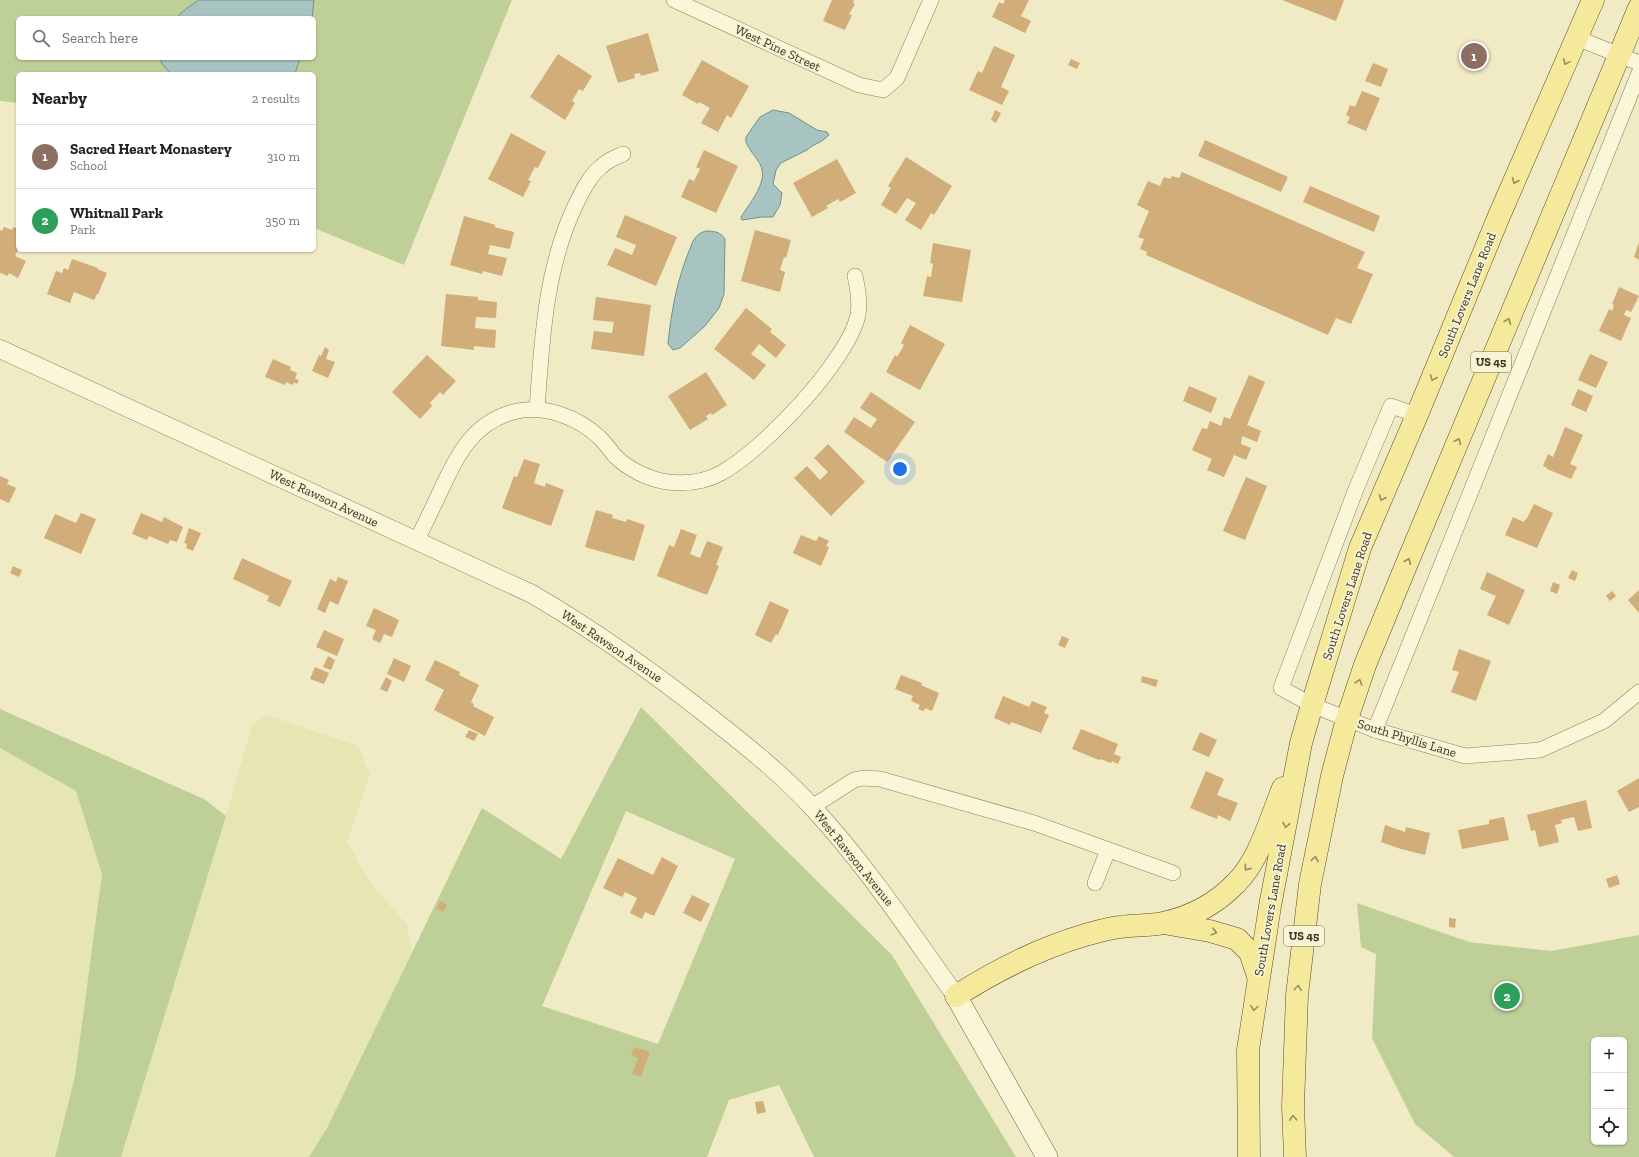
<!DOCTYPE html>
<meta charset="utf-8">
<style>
:root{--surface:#fff;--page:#f6f6f6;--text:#222;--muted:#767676;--line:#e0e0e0;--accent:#0b8043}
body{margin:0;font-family:"Zilla Slab",serif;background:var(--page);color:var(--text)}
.controls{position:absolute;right:12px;bottom:12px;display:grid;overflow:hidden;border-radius:6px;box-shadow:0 1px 3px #0004}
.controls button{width:36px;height:36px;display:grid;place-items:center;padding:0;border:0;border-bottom:1px solid var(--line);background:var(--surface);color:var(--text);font:20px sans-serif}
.you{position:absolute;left:900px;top:469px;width:14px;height:14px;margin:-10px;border:3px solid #fff;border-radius:50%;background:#1a73e8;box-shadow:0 0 0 6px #1a73e833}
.badge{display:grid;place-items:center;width:26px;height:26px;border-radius:50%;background:var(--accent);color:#fff;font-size:13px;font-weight:700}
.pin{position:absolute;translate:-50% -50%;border:2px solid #fff;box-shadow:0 1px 4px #0006}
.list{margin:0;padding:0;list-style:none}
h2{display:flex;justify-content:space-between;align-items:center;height:52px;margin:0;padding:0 16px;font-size:17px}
h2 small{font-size:13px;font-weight:400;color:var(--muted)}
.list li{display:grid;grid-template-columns:26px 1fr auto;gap:12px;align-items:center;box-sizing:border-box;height:64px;padding:0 16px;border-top:1px solid var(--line)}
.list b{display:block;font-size:15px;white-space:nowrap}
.list p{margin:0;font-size:13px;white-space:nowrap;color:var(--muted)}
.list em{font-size:13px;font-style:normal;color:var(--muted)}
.icon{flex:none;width:22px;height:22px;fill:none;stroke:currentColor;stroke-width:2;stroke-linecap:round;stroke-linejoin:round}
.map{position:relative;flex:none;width:1639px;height:1157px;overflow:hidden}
.search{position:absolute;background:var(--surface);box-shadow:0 1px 3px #0004;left:16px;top:16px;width:300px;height:44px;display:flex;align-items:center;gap:10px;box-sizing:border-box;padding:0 14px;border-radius:6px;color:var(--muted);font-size:15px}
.panel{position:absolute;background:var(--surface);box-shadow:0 1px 3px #0004;left:16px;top:72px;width:300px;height:180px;border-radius:6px}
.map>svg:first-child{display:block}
.farmland{fill:#e5e6b2}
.green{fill:#bfcf98;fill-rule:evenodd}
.water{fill:#a7c4c0;stroke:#6d9390}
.building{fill:#d0ad79}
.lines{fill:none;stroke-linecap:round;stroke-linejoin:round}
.minor-casing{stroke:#8d7e5a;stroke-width:16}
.tertiary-casing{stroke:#8d7e5a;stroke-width:19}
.secondary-casing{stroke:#6e5f3d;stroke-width:22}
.primary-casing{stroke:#5a4b2e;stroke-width:23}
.minor{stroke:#faf7d9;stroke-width:15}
.tertiary{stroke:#faf7d9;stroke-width:18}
.secondary{stroke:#faf7d9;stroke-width:21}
.primary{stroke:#f5e99c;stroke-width:22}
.oneway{stroke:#988e5e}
.labels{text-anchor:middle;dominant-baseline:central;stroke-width:3.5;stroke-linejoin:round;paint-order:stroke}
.shield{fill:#f7f4d5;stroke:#746c56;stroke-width:1}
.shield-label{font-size:12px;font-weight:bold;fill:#3c321f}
.street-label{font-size:13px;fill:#3c321f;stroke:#f7f4d5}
</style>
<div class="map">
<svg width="1639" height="1157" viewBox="0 0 1639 1157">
<rect width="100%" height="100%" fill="#f0ebc5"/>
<!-- farmland -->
<g class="farmland">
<polygon points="267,715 358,746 370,774 347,842 369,881 407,925 412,952 327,1128 309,1157 121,1157 226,816 252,725"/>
<polygon points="0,748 76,791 102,874 75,1076 55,1157 0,1157"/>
</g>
<!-- green -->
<g class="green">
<path d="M 0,0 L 512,0 L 404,265 L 314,228 L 314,74 L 18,74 L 18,103 L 0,101 ZM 18,18 L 314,18 L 314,58 L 18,58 Z"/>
<path d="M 641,707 L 892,955 L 1016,1157 L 814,1157 L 779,1085 L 729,1100 L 707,1157 L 309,1157 L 327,1128 L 482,808 L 561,859 ZM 626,811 L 735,859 L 658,1044 L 542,1006 Z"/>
<polygon points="0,709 204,799 226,816 121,1157 55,1157 75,1076 102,874 76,791 0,748"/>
<path d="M 1357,903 L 1469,942 L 1551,951 L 1639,935 L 1639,1157 L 1454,1157 L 1415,1124 L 1372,1038 L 1376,954 L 1361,947 ZM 1594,1040 L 1624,1040 L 1624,1142 L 1594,1142 Z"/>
</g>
<!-- water -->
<g class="water">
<polygon points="199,0 314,0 312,18 176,18 187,8"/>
<polygon points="160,58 300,58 295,74 171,74 162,64"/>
<path d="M 773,110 L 789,113 L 817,130 L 827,132 L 829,135 L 822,141 L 812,146 L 807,150 L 781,163 L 776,170 L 773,184 L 782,193 L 780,205 L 773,217 L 762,217 L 742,220 L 741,217 C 748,206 766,184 762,170 C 761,163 755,157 751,151 C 748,146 745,143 746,137 L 760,117 Z"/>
<path d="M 706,231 C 714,231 721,232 725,239 L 724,294 L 719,308 L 705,326 L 680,348 L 673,350 L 668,344 C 671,312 677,281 689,251 C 691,247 692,241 696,237 C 698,234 702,232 706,231 Z"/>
</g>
<!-- building -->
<g class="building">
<polygon points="832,0 854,0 853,3 855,4 849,14 852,15 845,30 823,21"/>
<polygon points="1005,0 1029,0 1021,16 1031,21 1025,33 992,17 999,2 1003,4"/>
<polygon points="1282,0 1344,0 1336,21"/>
<polygon points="648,33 659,71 641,76 640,73 634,74 635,78 618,83 606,46"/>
<polygon points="994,46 1015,55 1001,87 1009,91 1002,105 969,90 978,71 982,73"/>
<polygon points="558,54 592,76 583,91 579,89 572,101 575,103 565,120 530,97"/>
<polygon points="1071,59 1080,63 1077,69 1068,65"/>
<polygon points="702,60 749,86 731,118 727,115 718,132 701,123 710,108 699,102 698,104 682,95"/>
<polygon points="1373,63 1388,69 1381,87 1365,81"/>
<polygon points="1362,91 1380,98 1366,131 1347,123 1350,117 1346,115 1350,105 1355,107"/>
<polygon points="995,110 1001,113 996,123 991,120"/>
<polygon points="511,133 546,152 538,168 535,167 528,180 531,181 523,197 488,179"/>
<polygon points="1205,140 1288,177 1281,192 1198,156"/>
<polygon points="704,150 738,166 716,213 681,197 689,179 694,181 700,169 696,167"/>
<polygon points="906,157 952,186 934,215 931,213 921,230 905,220 916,203 907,198 896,214 881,205 891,188 888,186"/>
<polygon points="837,159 856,193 840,202 838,199 826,206 828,208 812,217 793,183"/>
<polygon points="1182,172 1365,252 1357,268 1373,274 1351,324 1336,318 1328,335 1146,255 1147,252 1140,249 1144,239 1138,237 1149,211 1137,205 1148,181 1160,186 1164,177 1170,179 1172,176 1179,178"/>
<polygon points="1310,186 1380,216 1374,232 1303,202"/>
<polygon points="625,215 677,237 656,286 607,265 615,248 632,255 636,245 616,237"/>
<polygon points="464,216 496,225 494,227 514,232 510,249 490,245 488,254 507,258 502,276 483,271 482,274 450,265"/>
<polygon points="4,227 12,230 13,227 18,229 18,250 15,256 26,261 18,278 9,273 8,276 0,273 0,230 2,231"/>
<polygon points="755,230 791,240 786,258 784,257 780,270 785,272 780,292 741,281"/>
<polygon points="1639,242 1639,260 1634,257"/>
<polygon points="933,243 971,250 962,302 923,296 927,276 931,277 933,264 930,263"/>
<polygon points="72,259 98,268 97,269 107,273 98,294 97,294 94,300 74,292 70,303 47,294 56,271 62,273 64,268 68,270"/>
<polygon points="1619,287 1639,296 1631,312 1626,310 1624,315 1631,318 1621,341 1599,331 1609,309 1612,311 1614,305 1612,304"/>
<polygon points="446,294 478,297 478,300 497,302 496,318 476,317 475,328 496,330 495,348 474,346 474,350 441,346"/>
<polygon points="596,297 651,305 644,356 591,349 594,331 612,333 614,322 593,320"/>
<polygon points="746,308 772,329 770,332 786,345 776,358 759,344 751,354 766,365 754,380 714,349"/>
<polygon points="910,325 945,344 920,390 886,372 895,355 897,357 904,345 901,343"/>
<polygon points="325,347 329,350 326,359 335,362 328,378 312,371 319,355 321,356"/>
<polygon points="1590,354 1608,362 1596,388 1578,380"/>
<polygon points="427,355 456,381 443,395 440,392 430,403 432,406 420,419 392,392"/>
<polygon points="273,359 291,367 290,370 297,373 295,379 299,380 297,384 294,382 293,385 286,382 285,385 265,377"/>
<polygon points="706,372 727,405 712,415 711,413 706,416 708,419 690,430 668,396"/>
<polygon points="1249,375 1265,382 1247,425 1261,431 1257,442 1242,436 1241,444 1251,448 1246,460 1234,455 1224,477 1207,470 1212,459 1192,450 1202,428 1207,429 1210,421 1221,426 1224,417 1230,419"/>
<polygon points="1189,386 1217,398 1211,413 1183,401"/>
<polygon points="1578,389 1593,396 1586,412 1571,405"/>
<polygon points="871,392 915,422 887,462 844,432 854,417 871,428 877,419 860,408"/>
<polygon points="1565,427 1583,435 1570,464 1577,467 1571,479 1547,469 1547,468 1543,466 1548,454 1553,457"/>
<polygon points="828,444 865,482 831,516 794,478 807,466 820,480 828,472 814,458"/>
<polygon points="524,459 540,464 534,483 545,487 546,483 564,490 551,526 502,508 514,476 517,477"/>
<polygon points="0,476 9,480 7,484 16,488 9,503 0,499"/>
<polygon points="1246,477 1267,486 1245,540 1223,531"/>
<polygon points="1534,504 1553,513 1537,548 1505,535 1513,517 1524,522 1525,519 1526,520"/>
<polygon points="596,510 613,515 612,518 626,522 627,519 645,525 634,561 585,547"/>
<polygon points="81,513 96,519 81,554 44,538 55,514 76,523"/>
<polygon points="141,513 162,522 164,517 183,527 177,542 170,540 168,544 149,536 147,540 132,534"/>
<polygon points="189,528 201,533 193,551 186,548 187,544 184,543"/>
<polygon points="681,529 697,535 690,554 700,558 707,541 723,547 716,565 719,566 707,595 657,576 669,545 674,547"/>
<polygon points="801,535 816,541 819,536 829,541 826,546 829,547 821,566 793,553"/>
<polygon points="242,558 292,581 280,607 267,601 269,596 233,579"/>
<polygon points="13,566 22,570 19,577 10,573"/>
<polygon points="1572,570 1578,573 1575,581 1568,578"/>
<polygon points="1487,572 1525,590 1509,625 1487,615 1496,596 1480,589"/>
<polygon points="338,577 348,581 338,605 330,601 325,613 317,609 330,579 336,582"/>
<polygon points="1553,582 1560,585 1557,594 1550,591"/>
<polygon points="1639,590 1639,613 1628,600"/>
<polygon points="1612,591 1616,596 1610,601 1606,596"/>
<polygon points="770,601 789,610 778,635 776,634 771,643 755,635"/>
<polygon points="374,608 399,620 392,637 384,634 380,643 372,639 376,630 366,626"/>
<polygon points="324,630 344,639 337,656 316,647"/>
<polygon points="1062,636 1069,639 1065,648 1058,645"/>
<polygon points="1459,649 1491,661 1476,701 1451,692 1459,672 1452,670"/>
<polygon points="328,656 335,660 331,670 323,667"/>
<polygon points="394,658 411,666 404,682 387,674"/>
<polygon points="435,660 460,672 459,675 479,685 471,702 474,704 473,706 494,717 485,736 434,710 444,690 425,680"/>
<polygon points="315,667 329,673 324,684 310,679"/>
<polygon points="901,675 922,683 921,685 939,693 932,711 925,708 924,711 918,709 920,705 911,701 913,696 895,689"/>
<polygon points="1142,676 1158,680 1156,687 1141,682"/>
<polygon points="386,677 392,681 387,692 380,689"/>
<polygon points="1003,696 1029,707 1032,701 1047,707 1044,713 1049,715 1041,733 1011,722 1010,725 994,718"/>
<polygon points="1081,729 1118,744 1114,754 1121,757 1118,764 1112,761 1111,763 1100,759 1099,760 1072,749"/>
<polygon points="469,730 478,734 474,741 465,737"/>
<polygon points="1200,732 1217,740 1209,757 1192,750"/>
<polygon points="1206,771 1224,779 1217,795 1238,803 1230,821 1218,815 1217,819 1190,808"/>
<polygon points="1639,778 1639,807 1629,812 1617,791"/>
<polygon points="1586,800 1592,828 1578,831 1574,817 1561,820 1562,823 1555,825 1559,842 1539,847 1535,830 1531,831 1527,815"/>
<polygon points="1504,817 1509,840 1462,849 1458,830 1489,824 1489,820"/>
<polygon points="1385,825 1405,832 1406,827 1430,833 1425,855 1401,849 1381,842"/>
<polygon points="662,857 678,866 654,916 645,912 642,919 630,913 637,898 625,892 622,897 603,888 618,858 653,875"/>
<polygon points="1617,875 1620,884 1609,888 1606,879"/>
<polygon points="692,895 710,904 701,922 683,913"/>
<polygon points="440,901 447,905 443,912 436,908"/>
<polygon points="1449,918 1456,919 1455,928 1449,927"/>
<polygon points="634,1047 650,1052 641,1077 632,1074 638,1058 631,1055"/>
<polygon points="763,1101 766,1112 757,1114 755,1102"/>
</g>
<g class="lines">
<defs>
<g id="minor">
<polyline points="674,0 859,85 883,90 897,78 931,0"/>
<polyline points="1577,38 1639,63"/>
<path d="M 537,409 C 542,340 545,270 575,206 C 582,192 589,176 602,166 C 608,160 616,157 623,154"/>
<polyline points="1417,415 1391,406 1356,489 1281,688 1312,705 1375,730 1465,756 1540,750 1604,721 1639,692"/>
<path d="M 417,540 C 425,524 433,507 441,490 C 457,455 473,423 513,412 C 544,404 578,417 600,438 C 606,444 610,450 615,456 C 628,469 648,479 667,482 C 685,484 705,482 721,473 C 762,451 848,361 858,315 C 860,302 858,289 855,276"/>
<polyline points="1375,730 1639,73"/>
<polyline points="812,807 854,780 863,778 880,779 1034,823 1173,873"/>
<polyline points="1095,883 1108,850"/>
</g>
<path id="tertiary" d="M 0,349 L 532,594 C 597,632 657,675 716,722 C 749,748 784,776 813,808 C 867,866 910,932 956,996"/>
<polyline id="secondary" points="956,996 1047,1157"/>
<g id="primary">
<polyline points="1169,924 1210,931 1237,939 1250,952 1258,976"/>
<path d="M 956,996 C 995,971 1041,948 1085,935 C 1096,932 1109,928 1120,927 C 1134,925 1149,926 1163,923 C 1191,917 1216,904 1236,883 C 1259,861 1271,817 1283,788"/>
<polyline points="1249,1157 1248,1050 1270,906 1301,743 1312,705 1360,548 1417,415 1499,216 1593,0"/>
<polyline points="1295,1157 1293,1106 1297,995 1310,884 1332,776 1347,719 1365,665 1405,568 1639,8"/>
</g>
</defs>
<!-- minor casing -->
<use href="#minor" class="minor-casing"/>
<!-- tertiary casing -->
<use href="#tertiary" class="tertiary-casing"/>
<!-- secondary casing -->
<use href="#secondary" class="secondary-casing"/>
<!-- primary casing -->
<use href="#primary" class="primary-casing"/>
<!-- minor -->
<use href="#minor" class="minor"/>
<!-- tertiary -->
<use href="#tertiary" class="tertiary"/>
<!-- secondary -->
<use href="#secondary" class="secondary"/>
<!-- primary -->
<use href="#primary" class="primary"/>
</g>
<!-- one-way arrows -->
<defs><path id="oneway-chevron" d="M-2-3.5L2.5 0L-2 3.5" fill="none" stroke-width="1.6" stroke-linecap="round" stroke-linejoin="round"/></defs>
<g class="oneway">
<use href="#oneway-chevron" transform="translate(1566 62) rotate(114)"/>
<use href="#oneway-chevron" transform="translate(1515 181) rotate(113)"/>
<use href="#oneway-chevron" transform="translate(1508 321) rotate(-67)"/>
<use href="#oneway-chevron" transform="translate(1433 378) rotate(112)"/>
<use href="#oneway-chevron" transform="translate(1458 441) rotate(-67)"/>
<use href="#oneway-chevron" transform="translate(1382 498) rotate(113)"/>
<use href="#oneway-chevron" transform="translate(1408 561) rotate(-67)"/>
<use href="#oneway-chevron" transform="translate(1359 682) rotate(-71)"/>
<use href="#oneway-chevron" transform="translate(1286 825) rotate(101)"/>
<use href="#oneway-chevron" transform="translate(1315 859) rotate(-79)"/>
<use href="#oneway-chevron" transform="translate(1247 868) rotate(125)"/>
<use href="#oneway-chevron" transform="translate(1214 932) rotate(15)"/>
<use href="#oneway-chevron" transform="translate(1298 988) rotate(-83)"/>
<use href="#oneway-chevron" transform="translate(1254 1008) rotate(98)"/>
<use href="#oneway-chevron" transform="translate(1293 1118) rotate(-93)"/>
</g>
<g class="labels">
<!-- shield labels -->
<g class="shield">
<rect x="1471" y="352" width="40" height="20" rx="3"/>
<rect x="1284" y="926" width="40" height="20" rx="3"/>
</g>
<g class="shield-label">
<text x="1491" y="362">US 45</text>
<text x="1304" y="936">US 45</text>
</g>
<!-- street labels -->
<g class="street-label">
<text transform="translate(778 48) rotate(25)">West Pine Street</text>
<text transform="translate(1467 295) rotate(-68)">South Lovers Lane Road</text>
<text transform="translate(324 498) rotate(25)">West Rawson Avenue</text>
<text transform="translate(1347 596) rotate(-72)">South Lovers Lane Road</text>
<text transform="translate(612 646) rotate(34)">West Rawson Avenue</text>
<text transform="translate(1407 738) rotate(17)">South Phyllis Lane</text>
<text transform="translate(854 858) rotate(51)">West Rawson Avenue</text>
<text transform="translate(1270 910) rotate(-80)">South Lovers Lane Road</text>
</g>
</g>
</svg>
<div class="controls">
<button>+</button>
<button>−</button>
<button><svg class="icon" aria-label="locate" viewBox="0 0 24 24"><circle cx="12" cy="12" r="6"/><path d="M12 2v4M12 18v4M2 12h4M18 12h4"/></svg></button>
</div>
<div class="you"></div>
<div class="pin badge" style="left:1474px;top:56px;background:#8d6e63">1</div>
<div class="pin badge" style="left:1507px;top:996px;background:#2e9e5b">2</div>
<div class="search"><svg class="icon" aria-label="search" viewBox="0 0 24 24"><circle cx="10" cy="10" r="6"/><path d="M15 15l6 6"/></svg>Search here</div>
<section class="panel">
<h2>Nearby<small>2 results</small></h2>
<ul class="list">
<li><span class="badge" style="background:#8d6e63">1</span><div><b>Sacred Heart Monastery</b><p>School</p></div><em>310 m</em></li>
<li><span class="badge" style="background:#2e9e5b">2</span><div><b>Whitnall Park</b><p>Park</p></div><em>350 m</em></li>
</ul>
</section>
</div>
